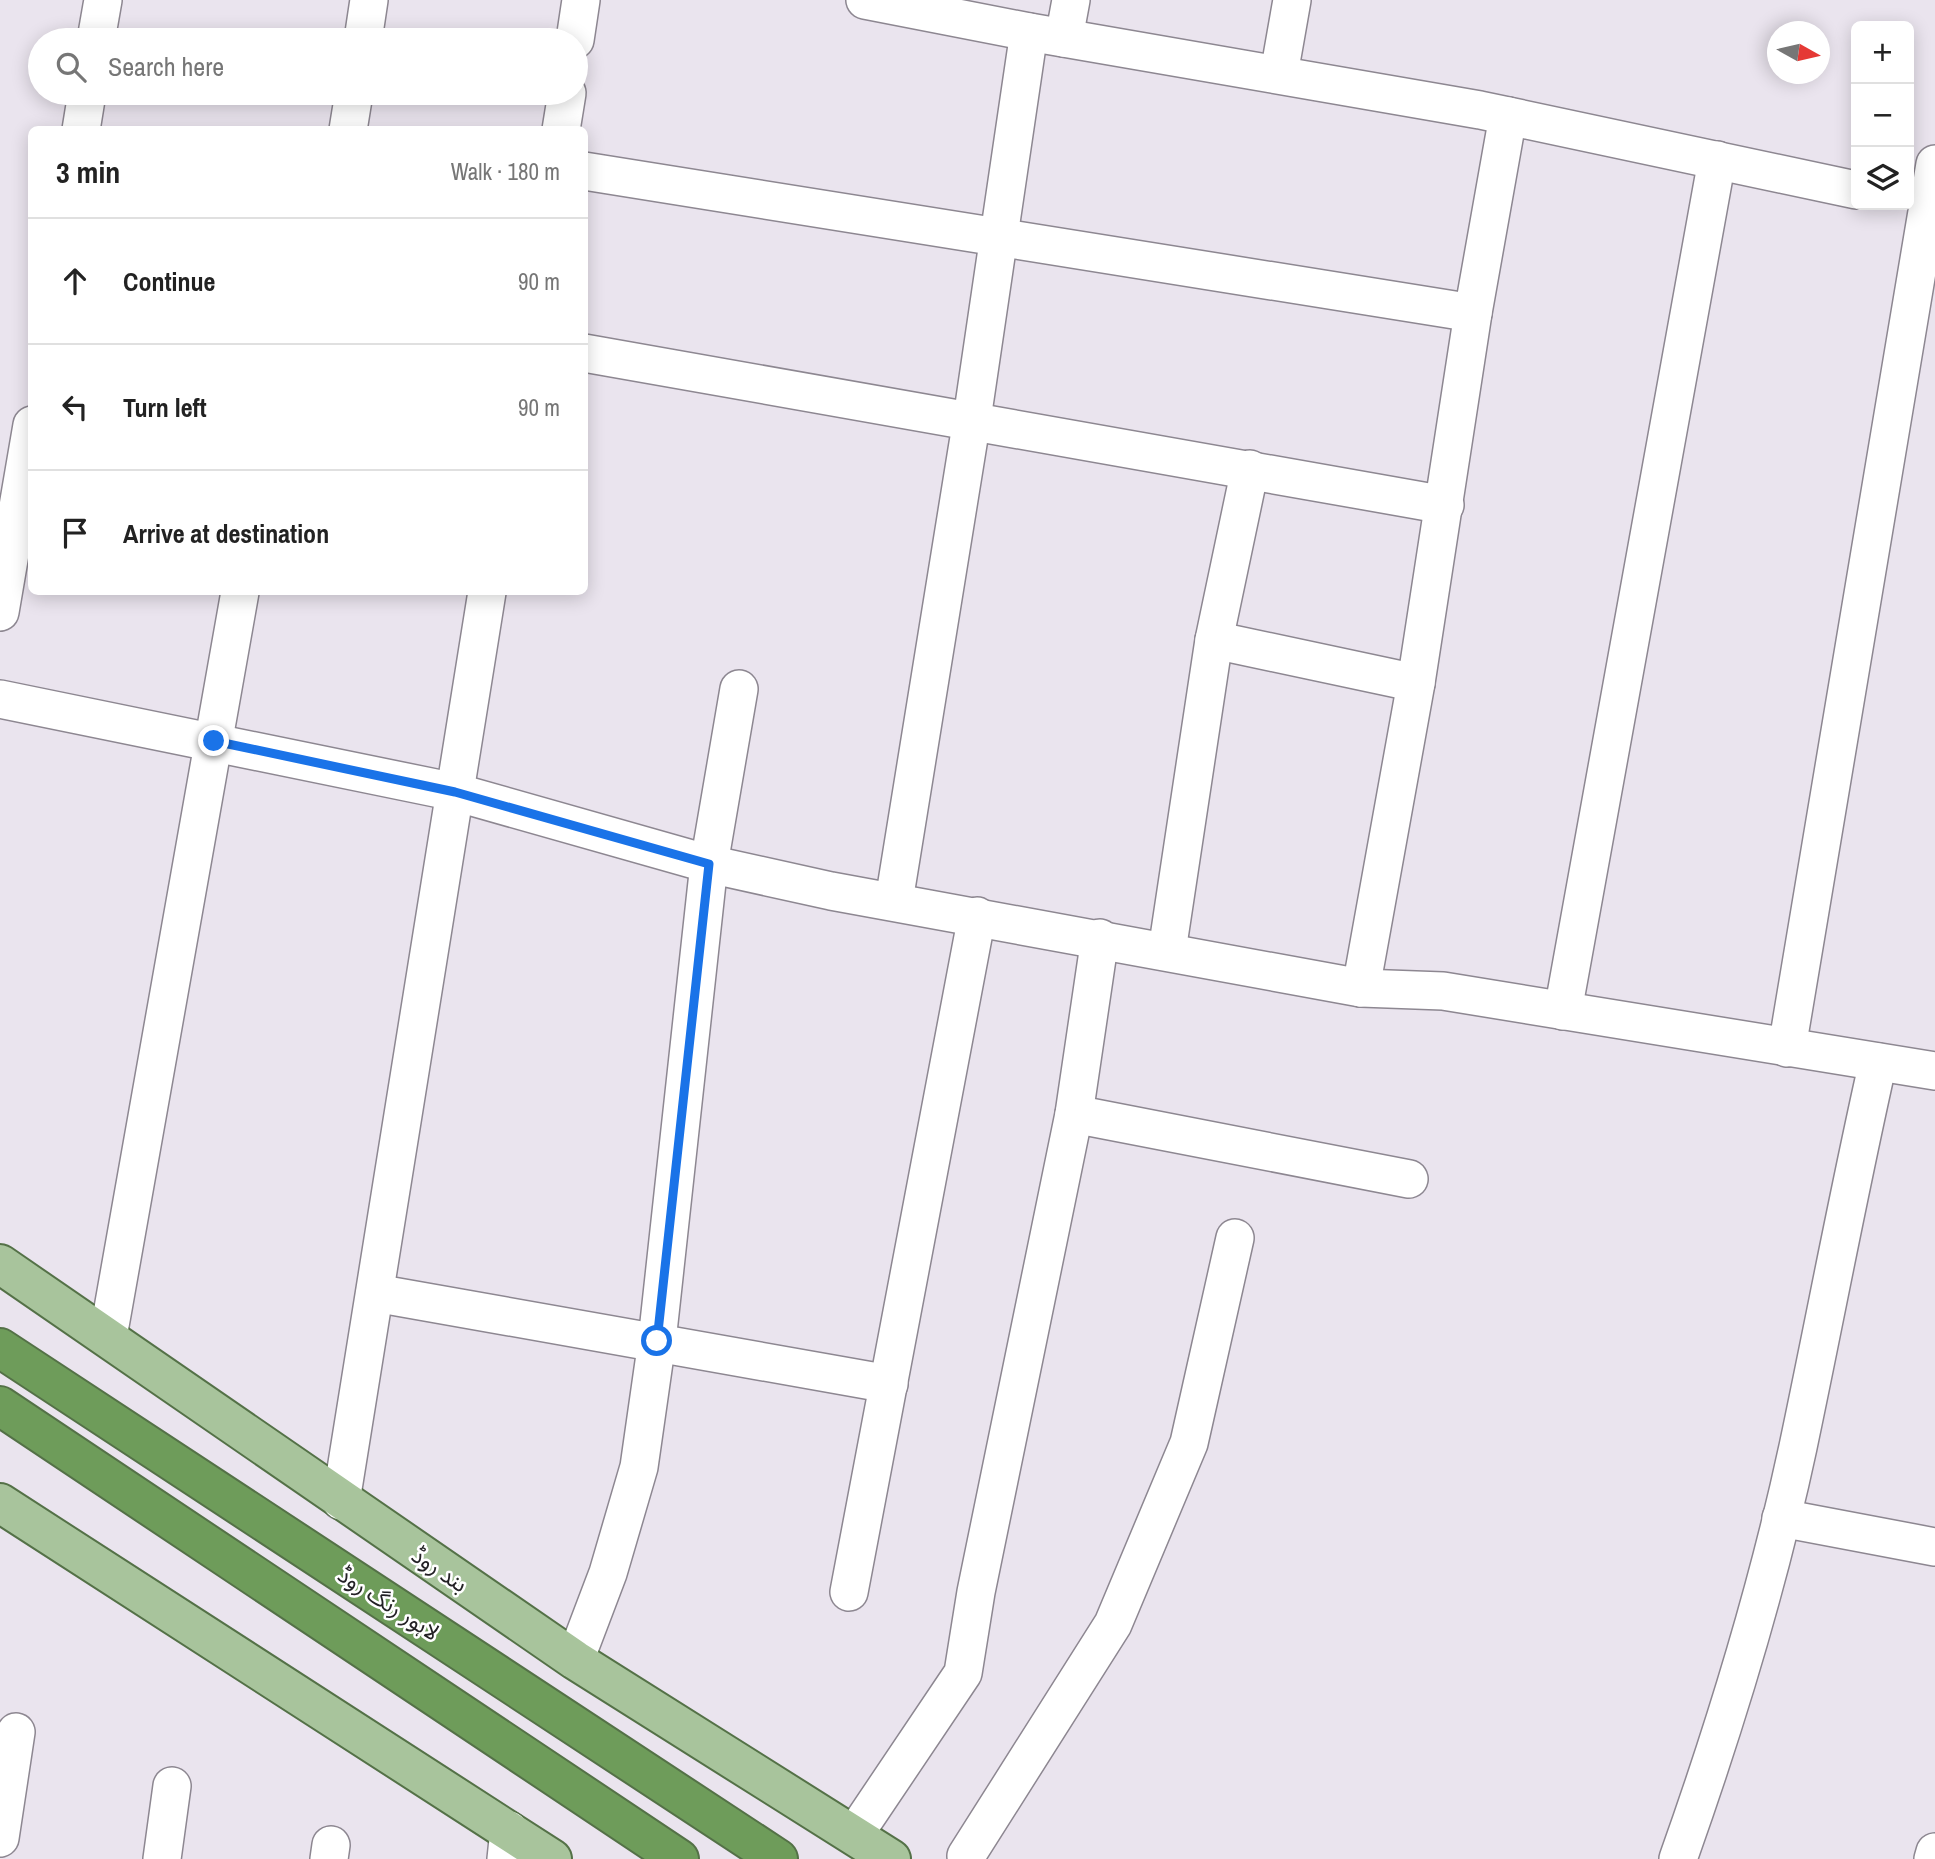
<!DOCTYPE html>
<meta charset="utf-8">
<style>
:root{--surface:#fff;--page:#f6f6f6;--text:#222;--muted:#767676;--line:#e0e0e0}
body{margin:0;font-family:"Archivo Narrow","Noto Sans Arabic",sans-serif;background:var(--page);color:var(--text)}
.controls{position:absolute;right:21px;top:21px;display:grid;overflow:hidden;border-radius:10px;box-shadow:0 4px 18px #0003}
.controls button{width:63px;height:63px;display:grid;place-items:center;padding:0;border:0;border-bottom:2px solid var(--line);background:var(--surface);color:var(--text);font:35px sans-serif}
.compass{position:absolute;left:1767px;top:21px;width:63px;height:63px;border-radius:50%;background:var(--surface);box-shadow:0 4px 18px #0003;rotate:98deg}
.stop{position:absolute;width:21px;height:21px;margin:-16px;border:5px solid #1a73e8;border-radius:50%;background:#fff}
.stop.end{background:#1a73e8;border-color:#fff;box-shadow:0 2px 7px #0008}
.list{margin:0;padding:0;list-style:none}
h2{display:flex;justify-content:space-between;align-items:center;height:91px;margin:0;padding:0 28px;font-size:30px}
h2 small{font-size:23px;font-weight:400;color:var(--muted)}
.list li{display:grid;grid-template-columns:46px 1fr auto;gap:21px;align-items:center;box-sizing:border-box;height:126px;padding:0 28px;border-top:2px solid var(--line)}
.list b{display:block;font-size:26px;white-space:nowrap}
.list em{font-size:23px;font-style:normal;color:var(--muted)}
.icon{flex:none;width:38px;height:38px;fill:none;stroke:currentColor;stroke-width:2;stroke-linecap:round;stroke-linejoin:round}
.map{position:relative;flex:none;width:1935px;height:1859px;overflow:hidden}
.search{position:absolute;background:var(--surface);box-shadow:0 4px 18px #0003;left:28px;top:28px;width:560px;height:77px;display:flex;align-items:center;gap:18px;box-sizing:border-box;padding:0 24px;border-radius:38px;color:var(--muted);font-size:26px}
.panel{position:absolute;background:var(--surface);box-shadow:0 4px 18px #0003;left:28px;top:126px;width:560px;height:469px;border-radius:10px}
.map>svg:first-child{display:block}
.lines{fill:none;stroke-linecap:round;stroke-linejoin:round}
.minor-casing{stroke:#8d8791;stroke-width:40}
.major-casing{stroke:#547147;stroke-width:42}
.highway-casing{stroke:#547147;stroke-width:42}
.minor{stroke:#fff;stroke-width:37}
.major{stroke:#a8c49c;stroke-width:38}
.highway{stroke:#6e9c5a;stroke-width:38}
.route{stroke:#1a73e8;stroke-width:9}
.labels{text-anchor:middle;dominant-baseline:central;stroke-width:5;stroke-linejoin:round;paint-order:stroke}
.street-label{font-size:23px;fill:#232125;stroke:#fff}
</style>
<div class="map">
<svg width="1935" height="1859" viewBox="0 0 1935 1859">
<rect width="100%" height="100%" fill="#eae4ee"/>
<g class="lines">
<defs>
<g id="minor">
<polyline points="865,0 1029,32 1480,110 1856,190"/>
<polyline points="1064,38 1071,0"/>
<polyline points="96,40 103,0"/>
<polyline points="363,40 369,0"/>
<polyline points="575,40 581,0"/>
<polyline points="1279,74 1292,0"/>
<polyline points="81,130 87,93"/>
<polyline points="348,130 354,93"/>
<polyline points="561,130 567,93"/>
<polyline points="584,171 1473,313"/>
<polyline points="584,353 1445,505"/>
<polyline points="0,612 32,425"/>
<polyline points="1214,640 1416,683"/>
<polyline points="0,699 455,792 709,864 831,891 1361,988 1443,991 1935,1071"/>
<polyline points="894,901 972,419 1029,32"/>
<polyline points="1167,951 1214,640 1250,469"/>
<polyline points="1361,988 1416,683 1473,313 1508,116"/>
<polyline points="1563,1011 1717,160"/>
<polyline points="1787,1048 1935,164"/>
<polyline points="1074,1114 1409,1179"/>
<polyline points="375,1293 889,1384"/>
<polyline points="108,1337 240,592"/>
<polyline points="341,1501 487,592"/>
<polyline points="1781,1518 1935,1547"/>
<polyline points="849,1592 977,916"/>
<polyline points="575,1660 608,1573 639,1467 657,1341 709,864 739,689"/>
<polyline points="854,1835 963,1673 976,1592 1074,1114 1100,938"/>
<polyline points="0,1838 16,1732"/>
<polyline points="966,1856 1113,1624 1189,1443 1235,1238"/>
<polyline points="162,1859 172,1786"/>
<polyline points="329,1859 331,1845"/>
<polyline points="506,1859 509,1830"/>
<path d="M 1678,1859 C 1726,1724 1768,1587 1798,1447 C 1825,1319 1849,1190 1878,1062"/>
<polyline points="1933,1859 1935,1852"/>
</g>
<g id="major">
<polyline points="0,1264 575,1660 891,1859"/>
<polyline points="0,1503 552,1859"/>
</g>
<g id="highway">
<polyline points="0,1348 778,1859"/>
<polyline points="0,1406 679,1859"/>
</g>
</defs>
<!-- minor casing -->
<use href="#minor" class="minor-casing"/>
<!-- major casing -->
<use href="#major" class="major-casing"/>
<!-- highway casing -->
<use href="#highway" class="highway-casing"/>
<!-- minor -->
<use href="#minor" class="minor"/>
<!-- major -->
<use href="#major" class="major"/>
<!-- highway -->
<use href="#highway" class="highway"/>
</g>
<g class="lines">
<!-- route -->
<polyline class="route" points="214,741 455,792 709,864 657,1341"/>
</g>
<g class="labels">
<!-- street labels -->
<g class="street-label">
<text transform="translate(440 1569) rotate(34)">بند روڈ</text>
<text transform="translate(389 1603) rotate(33)">لاہور رنگ روڈ</text>
</g>
</g>
</svg>
<div class="controls">
<button>+</button>
<button>−</button>
<button><svg class="icon" aria-label="layers" viewBox="0 0 24 24"><path d="M12 4l9 5-9 5-9-5zM3 14l9 5 9-5"/></svg></button>
</div>
<svg class="compass" viewBox="-18 -18 36 36"><path d="M0-13l5 13h-10z" fill="#e53935"/><path d="M0 13l5-13h-10z" fill="#767676"/></svg>
<div class="stop" style="left:657px;top:1341px"></div>
<div class="stop end" style="left:214px;top:741px"></div>
<div class="search"><svg class="icon" aria-label="search" viewBox="0 0 24 24"><circle cx="10" cy="10" r="6"/><path d="M15 15l6 6"/></svg>Search here</div>
<section class="panel">
<h2>3 min<small>Walk · 180 m</small></h2>
<ul class="list">
<li><svg class="icon" aria-label="ahead" viewBox="0 0 24 24"><path d="M12 20V5M6 11l6-6 6 6"/></svg><div><b>Continue</b></div><em>90 m</em></li>
<li><svg class="icon" aria-label="left" viewBox="0 0 24 24"><path d="M17 20v-9H6M10 6l-5 5 5 5"/></svg><div><b>Turn left</b></div><em>90 m</em></li>
<li><svg class="icon" aria-label="arrive" viewBox="0 0 24 24"><path d="M6 21V4h12l-3 4 3 4H6"/></svg><div><b>Arrive at destination</b></div></li>
</ul>
</section>
</div>
